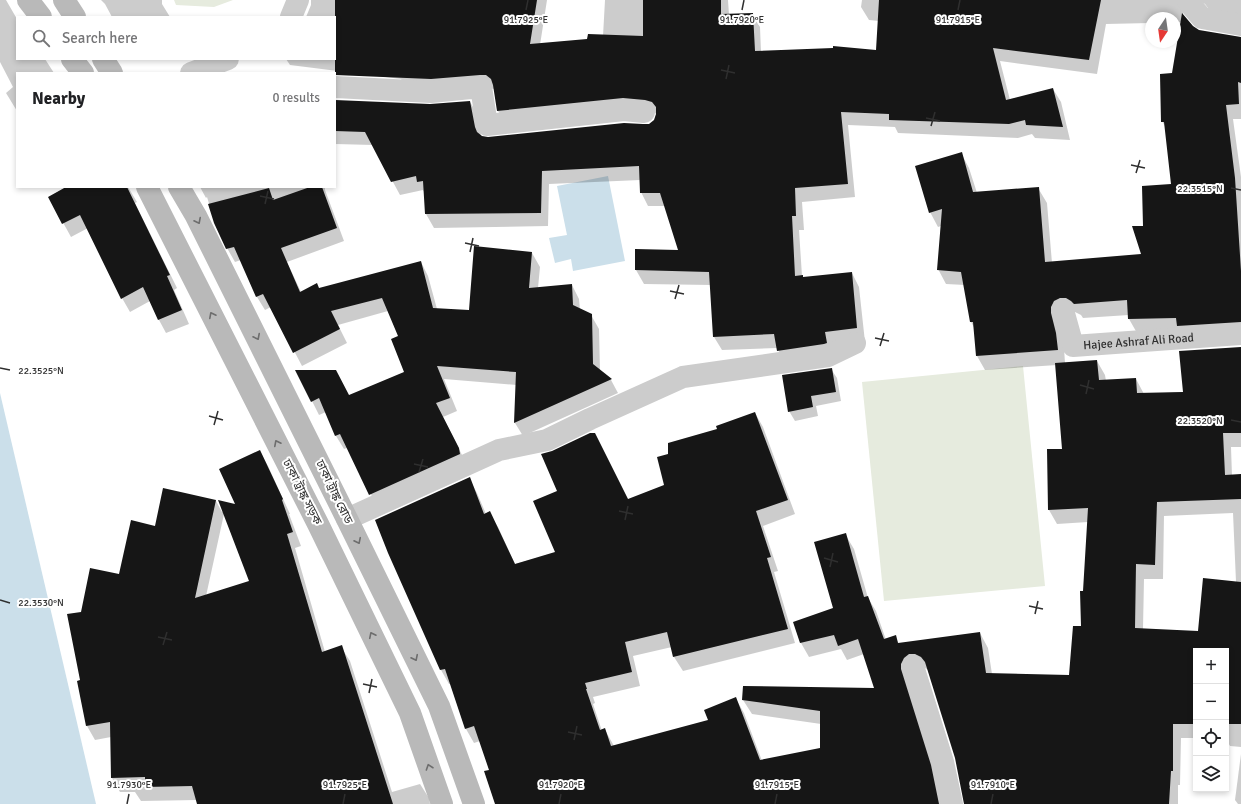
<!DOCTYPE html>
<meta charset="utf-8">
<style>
:root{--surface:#fff;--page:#f2f2f2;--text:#202124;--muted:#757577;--line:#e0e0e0}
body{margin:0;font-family:Signika,"Noto Sans Bengali",sans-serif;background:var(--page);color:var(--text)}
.controls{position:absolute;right:12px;bottom:12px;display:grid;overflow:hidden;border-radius:0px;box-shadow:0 2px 6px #0003}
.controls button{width:36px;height:36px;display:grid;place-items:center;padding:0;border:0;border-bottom:1px solid var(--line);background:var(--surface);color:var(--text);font:20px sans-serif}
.compass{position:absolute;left:1145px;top:12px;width:36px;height:36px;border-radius:50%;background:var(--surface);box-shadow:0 2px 6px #0003;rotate:193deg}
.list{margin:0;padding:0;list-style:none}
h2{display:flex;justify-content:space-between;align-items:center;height:52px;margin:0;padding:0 16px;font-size:17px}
h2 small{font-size:13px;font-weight:400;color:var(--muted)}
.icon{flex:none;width:22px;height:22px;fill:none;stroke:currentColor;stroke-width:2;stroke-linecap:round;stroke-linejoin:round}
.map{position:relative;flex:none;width:1241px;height:804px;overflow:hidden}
.search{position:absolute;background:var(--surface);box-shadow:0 2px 6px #0003;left:16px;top:16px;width:320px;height:44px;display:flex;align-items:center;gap:10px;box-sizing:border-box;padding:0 14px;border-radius:0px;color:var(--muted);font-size:15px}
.panel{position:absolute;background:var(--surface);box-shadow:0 2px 6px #0003;left:16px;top:72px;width:320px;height:116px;border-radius:0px}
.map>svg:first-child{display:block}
.green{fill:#e6ebde}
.water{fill:#cbdfea}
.shadow{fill:#0003;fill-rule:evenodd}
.building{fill:#161616}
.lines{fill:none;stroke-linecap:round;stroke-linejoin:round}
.minor{stroke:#ccc;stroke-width:22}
.secondary{stroke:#b9b9b9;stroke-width:22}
.oneway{stroke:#6d6d6d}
.ticks{fill:none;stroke:#2f2f2f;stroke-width:1.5}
.labels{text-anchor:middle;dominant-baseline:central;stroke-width:4;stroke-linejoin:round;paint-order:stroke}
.street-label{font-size:12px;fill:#2f2f2f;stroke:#fff}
.ticks-label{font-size:10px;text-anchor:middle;fill:#2f2f2f;stroke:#fff;stroke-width:4;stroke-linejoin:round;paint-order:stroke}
</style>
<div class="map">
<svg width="1241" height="804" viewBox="0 0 1241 804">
<rect width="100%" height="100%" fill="#fff"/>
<!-- green -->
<g class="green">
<polygon points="174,0 233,0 214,7 176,5"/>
<polygon points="1023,366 1045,586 884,601 862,382"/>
</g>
<!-- water -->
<g class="water">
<polygon points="608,176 625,261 573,271 571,259 555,263 549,238 567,235 557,186"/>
<polygon points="0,393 96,804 0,804"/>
</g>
<!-- shadow -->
<g class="shadow">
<polygon points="0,0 6,0 17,19 17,59 45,59 54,73 17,73 17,111 6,93 13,87 0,62"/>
<polygon points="101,0 162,0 162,4 170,17 112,17 105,4"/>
<path d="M 311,0 L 547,0 L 540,45 L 588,40 L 603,36 L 605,0 L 728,0 L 729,15 L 752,14 L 760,27 L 761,52 L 877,51 L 879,21 L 869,20 L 861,7 L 862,0 L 1241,0 L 1241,24 L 1217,20 L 1205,4 L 1199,1 L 1183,11 L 1183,17 L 1192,27 L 1199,31 L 1241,38 L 1241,119 L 1233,119 L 1241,177 L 1241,336 L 1137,333 L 1129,319 L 1129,315 L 1083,318 L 1081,315 L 1075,312 L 1068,312 L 1064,348 L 1065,363 L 1097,361 L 1105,375 L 1106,381 L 1136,379 L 1144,394 L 1184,392 L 1241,347 L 1241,447 L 1231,447 L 1232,476 L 1241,475 L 1241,747 L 1230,746 L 1226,739 L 1226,651 L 1196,651 L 1196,738 L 1181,738 L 1180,785 L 1178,785 L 1178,804 L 965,804 L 956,758 L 928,670 L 925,668 L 939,781 L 944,804 L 496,804 L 490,770 L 480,741 L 474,743 L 466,729 L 451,684 L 449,684 L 441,670 L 376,521 L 469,478 L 477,493 L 486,514 L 489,513 L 498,527 L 515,564 L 556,553 L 559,492 L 553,452 L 595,434 L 628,500 L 665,486 L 669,454 L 755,413 L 763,427 L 795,514 L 763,526 L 778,571 L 774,572 L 795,643 L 683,671 L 674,657 L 672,647 L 633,656 L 640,686 L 593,697 L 595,703 L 593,704 L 602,731 L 605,730 L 614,746 L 710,721 L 736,699 L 744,713 L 762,761 L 821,749 L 821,724 L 752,714 L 743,700 L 875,689 L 864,654 L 847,660 L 841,649 L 809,657 L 801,643 L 794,623 L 834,609 L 845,534 L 854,549 L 868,598 L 876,611 L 886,640 L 895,637 L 899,644 L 980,633 L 988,648 L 992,674 L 1070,676 L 1082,628 L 1088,522 L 1057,524 L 1049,510 L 1063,450 L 1057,365 L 985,370 L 977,356 L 975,329 L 971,322 L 965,285 L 946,284 L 938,269 L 941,226 L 938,227 L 930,212 L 961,153 L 969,168 L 977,193 L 1038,188 L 1047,203 L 1052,263 L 1142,255 L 1144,227 L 1172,185 L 1166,128 L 1162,121 L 1173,74 L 1181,22 L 1175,23 L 1175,18 L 1151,18 L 1151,23 L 1106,24 L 1097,74 L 1000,61 L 1010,100 L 1053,89 L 1061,102 L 1070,140 L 1035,138 L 1032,134 L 1018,138 L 898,133 L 895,127 L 848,125 L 855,197 L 802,202 L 804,230 L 799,230 L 802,276 L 803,278 L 852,273 L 859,287 L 865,342 L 786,364 L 777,348 L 722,350 L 714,337 L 711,285 L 644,284 L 636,270 L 636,250 L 679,251 L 665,206 L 648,206 L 641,192 L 640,180 L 549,184 L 548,226 L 434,228 L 426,214 L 425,193 L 423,190 L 400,195 L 373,145 L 335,144 L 335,101 L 430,105 L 470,102 L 478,115 L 481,137 L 488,138 L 643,125 L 650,124 L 655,120 L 657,114 L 654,113 L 506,124 L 498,111 L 494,89 L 488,88 L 408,91 L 401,79 L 290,65 L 286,59 L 335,59 L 335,17 L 306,17 L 311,5 ZM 1233,513 L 1236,582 L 1199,632 L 1143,629 L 1144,579 L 1163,579 L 1164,516 Z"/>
<polygon points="66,187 128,187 137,202 135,203 177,288 174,290 189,324 166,333 159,320 150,301 130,312 122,298 88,228 71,237 49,197"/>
<polygon points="200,187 325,187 325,190 344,241 287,262 301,292 319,289 421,262 428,276 437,309 469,312 532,253 540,267 538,288 572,285 579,299 580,310 591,315 599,329 600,371 611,380 618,393 523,436 515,423 517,385 444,379 457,411 443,417 466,463 378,508 347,448 344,449 336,436 326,412 319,415 297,371 349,396 405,372 399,337 388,311 338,325 347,343 302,366 271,307 265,310 257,297 241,260 235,262 227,248 215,223 207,197 206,198"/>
<polygon points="831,369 837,378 841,401 816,406 818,416 795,421 789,411"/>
<path d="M 260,451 L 268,466 L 290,514 L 289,514 L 301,546 L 295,548 L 325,652 L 341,647 L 350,661 L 392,792 L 420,784 L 429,798 L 430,804 L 198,804 L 197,800 L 141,801 L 135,792 L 120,792 L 112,778 L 111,737 L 95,740 L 87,726 L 78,682 L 81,681 L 82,612 L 120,575 L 156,527 L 164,490 L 216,501 L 222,512 L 237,505 ZM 224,514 L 251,581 L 206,596 Z"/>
<polygon points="1241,754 1241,804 1238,804 1235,800"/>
</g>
<!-- building -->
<g class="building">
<polygon points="335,0 537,0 530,44 587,39 588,34 643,36 643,0 721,0 721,14 753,13 755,51 833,48 833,46 876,50 879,0 1101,0 1089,60 993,48 1006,100 1053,88 1063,127 1026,125 1025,120 1009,124 889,120 889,114 841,112 848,184 795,188 796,216 792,216 795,276 803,275 803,277 852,272 857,328 825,332 827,343 824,344 777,351 774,334 713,337 709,272 635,270 635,249 678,250 660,193 640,193 639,166 542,171 541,213 425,214 423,181 417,182 416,176 391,182 365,132 335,131 335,100 430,104 470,101 475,127 477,132 482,136 488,137 624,123 643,124 649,124 654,120 656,114 656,107 652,102 645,100 623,98 497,111 493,85 491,79 486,75 480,75 431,79 335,75"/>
<polygon points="1182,13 1193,26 1199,30 1241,37 1241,83 1238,82 1239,104 1226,105 1235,178 1241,271 1241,322 1177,326 1176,318 1128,319 1127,300 1074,304 1071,301 1066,298 1060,298 1054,301 1051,307 1051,313 1056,333 1058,350 976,356 973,322 970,322 961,272 937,270 942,209 929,213 915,166 962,152 973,192 1039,187 1045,262 1141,254 1132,226 1143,226 1142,186 1171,184 1164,122 1161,122 1160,74 1172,73"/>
<polygon points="66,187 127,187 170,275 167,276 182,310 158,320 143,287 121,299 80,215 62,224 48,197"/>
<polygon points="310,187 322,187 337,228 281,248 300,292 317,283 319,288 421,261 433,308 469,310 474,246 532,252 529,288 572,284 573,305 592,314 593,364 612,379 514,423 516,372 437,366 450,398 436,403 459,448 460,454 369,495 340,434 335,436 319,398 311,402 295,370 336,370 349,395 404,372 391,339 398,336 382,298 331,311 340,329 293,353 263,294 256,297 234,247 226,249 214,223 208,204 269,188 273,200"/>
<polygon points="1241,347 1241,433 1223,433 1225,475 1241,474 1241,499 1157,502 1155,565 1136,564 1135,628 1198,631 1203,578 1241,582 1241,724 1226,724 1226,651 1196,651 1196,724 1173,724 1173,771 1171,771 1169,804 964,804 955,758 925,662 921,657 915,654 909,654 904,658 901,664 901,669 931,765 939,804 495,804 484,771 489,770 474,726 465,729 445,669 440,670 388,553 375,520 470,477 484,514 490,511 515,564 555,552 533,501 557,491 541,454 552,451 590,433 595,433 628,499 664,485 657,457 668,454 668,443 717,429 716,426 755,412 788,500 756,511 771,557 767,558 788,629 673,657 667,632 625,642 632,672 585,683 587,689 586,689 600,730 605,728 611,746 708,720 704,710 736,697 760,760 820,748 820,711 742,700 743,686 874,688 858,639 838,646 834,635 800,643 793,622 833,608 814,542 846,533 864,597 868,596 884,639 896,635 898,643 980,632 986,673 1069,675 1073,626 1081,626 1080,591 1083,591 1088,508 1048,510 1047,449 1062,449 1055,363 1097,360 1099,380 1136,378 1137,393 1183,392 1179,351"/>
<polygon points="832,368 836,392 811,396 813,407 788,412 782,375"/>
<polygon points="260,450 283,499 282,500 293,532 287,534 322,652 342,645 393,804 197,804 192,786 145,787 145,777 111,778 110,722 86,726 77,681 80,680 67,614 81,612 90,568 119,574 131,520 155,526 163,488 216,500 195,598 249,581 218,500 235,504 219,469"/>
</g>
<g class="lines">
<!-- minor -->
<g class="minor">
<polyline points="1188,0 1189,3 1202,18 1241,25"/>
<polyline points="291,17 298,0"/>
<polyline points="191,73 228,59"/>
<polyline points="335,87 431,92 481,87 487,125 624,110 644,112"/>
<path id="s1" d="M 1063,310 L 1073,346 L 1241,334"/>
<polyline points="347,519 499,450 547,440 590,419 683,377 828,356 855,343"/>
<polyline points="913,666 943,762 952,804"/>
</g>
<!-- secondary -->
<g class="secondary">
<polyline points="28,0 41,17"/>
<polyline points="64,0 75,17"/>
<polyline points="72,59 83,73"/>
<polyline points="103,59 112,73"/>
<polyline points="147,187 318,524 410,713 442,804"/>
<polyline points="179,187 196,216 347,519 439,706 474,804"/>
</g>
</g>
<!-- one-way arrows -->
<defs><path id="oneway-chevron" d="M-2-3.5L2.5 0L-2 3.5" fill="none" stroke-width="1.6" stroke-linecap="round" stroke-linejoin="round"/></defs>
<g class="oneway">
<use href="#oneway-chevron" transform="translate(198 221) rotate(63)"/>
<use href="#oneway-chevron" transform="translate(212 315) rotate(-117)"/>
<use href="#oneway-chevron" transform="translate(257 337) rotate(63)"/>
<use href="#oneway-chevron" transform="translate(277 443) rotate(-117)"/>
<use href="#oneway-chevron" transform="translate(358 541) rotate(64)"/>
<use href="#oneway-chevron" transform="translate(372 635) rotate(-116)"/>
<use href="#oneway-chevron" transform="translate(415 658) rotate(64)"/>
<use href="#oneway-chevron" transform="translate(429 767) rotate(-109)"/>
</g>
<!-- ticks -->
<path class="ticks" d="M 526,10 L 528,0M 742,10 L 744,0M 958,10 L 960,0M 721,70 L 735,73M 726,79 L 729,65M 926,118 L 940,121M 931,126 L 935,112M 1131,165 L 1145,168M 1136,173 L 1140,160M 1231,188 L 1241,190M 260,196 L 274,199M 265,204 L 268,191M 465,243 L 479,246M 470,252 L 473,238M 670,291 L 684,294M 675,299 L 679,285M 875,338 L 889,341M 880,346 L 884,333M 0,368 L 10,370M 1080,385 L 1094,389M 1086,394 L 1089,380M 209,416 L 223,420M 1231,420 L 1241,422M 214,425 L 218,411M 414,464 L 428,467M 419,472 L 423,459M 619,511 L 633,514M 625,520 L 628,506M 824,558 L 838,562M 830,567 L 833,553M 0,600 L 10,603M 1029,606 L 1043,609M 1035,614 L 1038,601M 158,637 L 172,640M 163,645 L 167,632M 363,684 L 377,687M 369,693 L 372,679M 568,732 L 582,735M 574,740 L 577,726M 127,804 L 129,794M 343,804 L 345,794M 559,804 L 561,794M 775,804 L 777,794M 991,804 L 993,794"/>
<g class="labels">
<!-- street labels -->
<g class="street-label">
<text stroke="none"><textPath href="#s1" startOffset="103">Hajee Ashraf Ali Road</textPath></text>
<text transform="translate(302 492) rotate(63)">ঢাকা ট্রাঙ্ক সড়ক</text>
<text transform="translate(334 492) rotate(64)">ঢাকা ট্রাঙ্ক রোড</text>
</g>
</g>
<g class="ticks-label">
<text x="526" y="23">91.7925°E</text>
<text x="742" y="23">91.7920°E</text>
<text x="958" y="23">91.7915°E</text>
<text x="1200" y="192">22.3515°N</text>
<text x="41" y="374">22.3525°N</text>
<text x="1200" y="424">22.3520°N</text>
<text x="41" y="606">22.3530°N</text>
<text x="129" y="788">91.7930°E</text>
<text x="345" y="788">91.7925°E</text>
<text x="561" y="788">91.7920°E</text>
<text x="777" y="788">91.7915°E</text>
<text x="993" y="788">91.7910°E</text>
</g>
</svg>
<div class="controls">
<button>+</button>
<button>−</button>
<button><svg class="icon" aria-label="locate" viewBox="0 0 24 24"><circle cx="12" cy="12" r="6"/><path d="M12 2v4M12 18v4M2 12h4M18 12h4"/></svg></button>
<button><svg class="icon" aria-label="layers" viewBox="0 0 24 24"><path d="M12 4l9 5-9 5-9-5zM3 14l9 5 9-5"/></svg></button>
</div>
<svg class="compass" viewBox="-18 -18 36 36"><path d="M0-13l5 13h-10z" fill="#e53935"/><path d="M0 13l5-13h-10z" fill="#757577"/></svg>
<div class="search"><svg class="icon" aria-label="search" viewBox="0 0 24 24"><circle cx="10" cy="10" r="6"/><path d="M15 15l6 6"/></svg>Search here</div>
<section class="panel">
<h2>Nearby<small>0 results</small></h2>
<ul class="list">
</ul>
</section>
</div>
